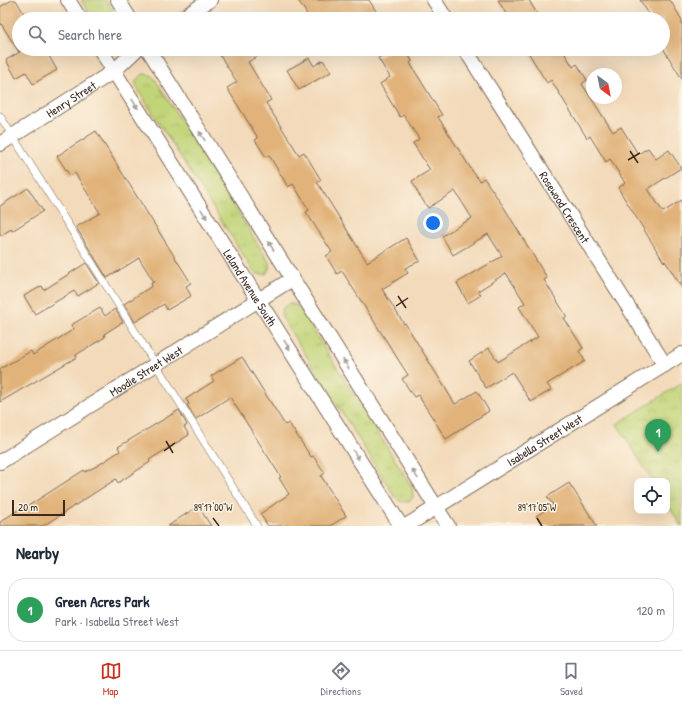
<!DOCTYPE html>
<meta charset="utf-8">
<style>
:root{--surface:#fff;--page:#f2f2f3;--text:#1f2937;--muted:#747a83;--line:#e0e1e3;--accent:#c8321e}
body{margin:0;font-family:"Patrick Hand",sans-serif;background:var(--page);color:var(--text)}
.controls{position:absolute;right:12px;bottom:12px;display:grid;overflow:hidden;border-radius:8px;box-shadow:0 4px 16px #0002}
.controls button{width:36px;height:36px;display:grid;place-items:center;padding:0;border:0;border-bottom:1px solid var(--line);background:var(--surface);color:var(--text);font:20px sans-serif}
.compass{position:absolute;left:586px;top:68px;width:36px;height:36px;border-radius:50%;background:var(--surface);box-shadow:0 4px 16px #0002;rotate:148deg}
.scale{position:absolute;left:12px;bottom:10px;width:53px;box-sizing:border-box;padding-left:4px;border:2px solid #3b2a1e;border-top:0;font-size:11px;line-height:14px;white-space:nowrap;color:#3b2a1e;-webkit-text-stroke:3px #fcf5e5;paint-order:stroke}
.you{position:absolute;left:433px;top:223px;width:14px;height:14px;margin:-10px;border:3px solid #fff;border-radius:50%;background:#1a73e8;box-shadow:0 0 0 6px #1a73e833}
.badge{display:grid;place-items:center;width:26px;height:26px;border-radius:50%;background:var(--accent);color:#fff;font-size:13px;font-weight:700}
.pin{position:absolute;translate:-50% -33px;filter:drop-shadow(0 1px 2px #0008)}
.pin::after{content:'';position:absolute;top:21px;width:14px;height:12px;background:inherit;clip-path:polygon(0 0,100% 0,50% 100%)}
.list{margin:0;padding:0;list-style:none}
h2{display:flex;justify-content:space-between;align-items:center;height:52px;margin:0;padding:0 16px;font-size:17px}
h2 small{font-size:13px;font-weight:400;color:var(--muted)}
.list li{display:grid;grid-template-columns:26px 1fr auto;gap:12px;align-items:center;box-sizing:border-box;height:64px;margin:0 8px 8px;padding:0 8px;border:1px solid var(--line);border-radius:16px}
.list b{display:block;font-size:15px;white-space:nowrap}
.list p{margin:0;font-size:13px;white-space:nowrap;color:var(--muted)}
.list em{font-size:13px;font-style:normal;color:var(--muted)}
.icon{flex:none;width:22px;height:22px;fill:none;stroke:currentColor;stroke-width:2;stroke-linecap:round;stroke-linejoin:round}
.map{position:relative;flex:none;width:682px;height:526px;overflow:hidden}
.search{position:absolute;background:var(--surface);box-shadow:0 4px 16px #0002;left:12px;right:12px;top:12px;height:44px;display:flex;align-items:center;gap:10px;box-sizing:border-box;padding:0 14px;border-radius:22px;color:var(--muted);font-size:15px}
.sheet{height:124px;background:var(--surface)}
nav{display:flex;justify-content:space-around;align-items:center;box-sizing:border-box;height:56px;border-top:1px solid var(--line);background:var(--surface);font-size:11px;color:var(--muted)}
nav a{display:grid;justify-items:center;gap:2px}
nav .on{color:var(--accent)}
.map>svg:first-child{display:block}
.grass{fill:url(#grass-tufts);stroke:#7e7f4a}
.park{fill:url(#park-crowns);stroke:#7e7f4a}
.building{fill:#e1b279}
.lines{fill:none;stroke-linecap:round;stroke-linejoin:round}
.service-casing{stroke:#7b6855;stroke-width:8}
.minor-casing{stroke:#7b6855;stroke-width:16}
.service{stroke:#fff;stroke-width:7}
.minor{stroke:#fff;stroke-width:14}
.oneway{fill:#a79f9a}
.ticks{fill:none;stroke:#3b2a1e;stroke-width:1.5}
.labels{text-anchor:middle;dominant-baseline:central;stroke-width:3;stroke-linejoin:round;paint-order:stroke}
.street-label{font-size:12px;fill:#3b2a1e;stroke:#fcf5e5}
.ticks-label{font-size:10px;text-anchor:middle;fill:#3b2a1e;stroke:#fcf5e5;stroke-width:3;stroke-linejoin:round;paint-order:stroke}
</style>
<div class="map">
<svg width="682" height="526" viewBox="0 0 682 526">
<defs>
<pattern id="grass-tufts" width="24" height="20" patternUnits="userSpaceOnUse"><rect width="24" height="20" fill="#c1d477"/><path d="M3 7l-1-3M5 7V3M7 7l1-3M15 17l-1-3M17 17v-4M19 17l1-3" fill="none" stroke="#a7b666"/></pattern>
<pattern id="park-crowns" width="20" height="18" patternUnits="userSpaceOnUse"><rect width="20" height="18" fill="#c1d477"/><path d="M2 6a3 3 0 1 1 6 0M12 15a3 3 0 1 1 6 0" fill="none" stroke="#a7b666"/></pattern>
</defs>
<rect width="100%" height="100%" fill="#fcf5e5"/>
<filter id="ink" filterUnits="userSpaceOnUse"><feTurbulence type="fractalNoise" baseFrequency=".025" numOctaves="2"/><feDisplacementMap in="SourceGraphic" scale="8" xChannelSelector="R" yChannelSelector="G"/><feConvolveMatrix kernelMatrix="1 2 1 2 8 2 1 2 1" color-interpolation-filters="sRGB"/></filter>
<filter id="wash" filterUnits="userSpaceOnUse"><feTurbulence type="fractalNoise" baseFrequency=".012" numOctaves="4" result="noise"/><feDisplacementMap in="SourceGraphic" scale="16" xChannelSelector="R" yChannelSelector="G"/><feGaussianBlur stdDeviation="0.9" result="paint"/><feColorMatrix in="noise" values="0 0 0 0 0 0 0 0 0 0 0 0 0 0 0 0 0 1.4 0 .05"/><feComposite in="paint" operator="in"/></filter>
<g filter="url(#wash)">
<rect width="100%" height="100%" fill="#f3daba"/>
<!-- grass -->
<g class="grass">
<polygon points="81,0 106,0 118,19 93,19"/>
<polygon points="143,74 151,75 155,79 269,262 270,267 266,274 258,274 254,272 138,90 135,81"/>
<polygon points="289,303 296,305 300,309 412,487 413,497 409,502 399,501 395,497 283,319 281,314 283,308"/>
</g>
<!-- park -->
<polygon class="park" points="682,383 682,526 681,526 667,503 667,481 653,481 617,424"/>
<g id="blocks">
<!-- building -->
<g class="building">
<polygon points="12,0 16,0 27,19 19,19 19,52 0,22 0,7"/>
<polygon points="298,0 369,0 381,19 310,19"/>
<polygon points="498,0 529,0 540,19 509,19"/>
<polygon points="640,0 670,0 682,20 682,79 663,48 663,19 652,19"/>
<polygon points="25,49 45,49 57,70 33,84 26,72 16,78 6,60"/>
<polygon points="216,49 269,49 248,62 271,100 266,103 299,155 304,152 321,180 317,182 367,262 406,238 420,261 405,268 408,273 382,289 404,324 405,323 455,404 477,391 489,411 446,439 418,395 414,397 402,379 408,375 342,271 337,274 326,256 332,252 306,212 309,210 293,184 288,187 269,155 266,157 255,140 258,138 227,88 237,82"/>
<polygon points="393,49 405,49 412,61 410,63 416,73 442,115 438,117 473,172 480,181 484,178 505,209 547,278 544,280 567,317 564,318 583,348 579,351 585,361 547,384 551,390 531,402 512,372 486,388 469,361 489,348 498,362 538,337 519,307 525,303 506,273 478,291 481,295 468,303 457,283 502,256 488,234 453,255 442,236 472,218 455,191 428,208 418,193 412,181 430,170 413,143 419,139 404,115 400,117 380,84 390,77 378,58"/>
<polygon points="526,49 562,49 573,67 577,64 587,80 582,84 613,132 621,127 638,154 648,148 656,159 669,150 681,168 648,189 663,212 682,200 682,288 665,261 664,262 618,188 625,183 610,159 606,162 590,136 587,138 551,80 547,83"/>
<polygon points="309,58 314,66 323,60 331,72 299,90 287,70"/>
<polygon points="96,131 191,283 186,286 191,296 167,310 164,304 135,322 124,304 152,286 151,283 154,282 139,258 107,278 76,227 100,213 75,173 70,176 57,156"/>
<polygon points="28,188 43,211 12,231 11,229 0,236 0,206"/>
<polygon points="86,263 99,283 78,296 74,291 35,314 24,296 42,286 44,290"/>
<polygon points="100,308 105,316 115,309 123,322 104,334 105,337 76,355 77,357 0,402 0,369 31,351 33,355 74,329 71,325"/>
<polygon points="242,357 285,425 289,423 311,457 313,456 325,473 321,476 346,516 330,526 268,526 260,514 289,494 279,478 281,477 230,397 196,419 187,405 189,404 186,399 214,381 211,376"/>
<polygon points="179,410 187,425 184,427 189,435 149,460 150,462 118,483 116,479 43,526 0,526 0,522 21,508 22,510 84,470 85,472 97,466 120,451 118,447"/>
<polygon points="569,483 597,526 543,526 536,516 553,505 547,497"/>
<polygon points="198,506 211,526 168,526"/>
</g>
</g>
</g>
<g filter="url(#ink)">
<use href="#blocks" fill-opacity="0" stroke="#7b6855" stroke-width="1"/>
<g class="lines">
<defs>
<polyline id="service" points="0,116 257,526"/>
<g id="minor">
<polyline points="68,0 80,19"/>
<polyline points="118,0 130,19"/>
<polyline points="434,0 446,19"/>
<polyline points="181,19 210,0"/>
<path id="s1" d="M 100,49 L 401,526"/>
<polyline points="148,49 448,526"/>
<path id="s2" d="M 465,49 L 665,365"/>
<path id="s3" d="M 0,144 L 114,71 L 137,49"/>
<path id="s4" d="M 0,462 L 292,279"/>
<path id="s5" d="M 406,526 L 682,354"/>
</g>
</defs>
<!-- service casing -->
<use href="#service" class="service-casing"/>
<!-- minor casing -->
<use href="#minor" class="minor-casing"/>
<!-- service -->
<use href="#service" class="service"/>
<!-- minor -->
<use href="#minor" class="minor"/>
</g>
<!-- one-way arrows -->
<defs><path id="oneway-solid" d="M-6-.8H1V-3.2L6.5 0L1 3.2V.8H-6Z"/></defs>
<g class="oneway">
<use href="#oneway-solid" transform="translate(135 104) rotate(58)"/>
<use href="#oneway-solid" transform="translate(202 136) rotate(-122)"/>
<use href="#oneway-solid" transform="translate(204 214) rotate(58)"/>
<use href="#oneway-solid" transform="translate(271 246) rotate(-122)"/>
<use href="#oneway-solid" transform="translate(287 345) rotate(58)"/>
<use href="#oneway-solid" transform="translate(346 364) rotate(-122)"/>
<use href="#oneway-solid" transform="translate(356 455) rotate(58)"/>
<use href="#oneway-solid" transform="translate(415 474) rotate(-122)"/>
</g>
</g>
<!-- ticks -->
<path class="ticks" d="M 630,151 L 638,163M 628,160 L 640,153M 398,296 L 406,308M 396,306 L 408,298M 166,441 L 173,453M 164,451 L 175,443M 213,518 L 219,526M 537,518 L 542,526"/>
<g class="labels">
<!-- street labels -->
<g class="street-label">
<text stroke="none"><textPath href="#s3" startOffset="84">Henry Street</textPath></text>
<text stroke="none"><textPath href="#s2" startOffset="187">Rosewood Crescent</textPath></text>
<text stroke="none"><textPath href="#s1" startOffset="282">Leland Avenue South</textPath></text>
<text stroke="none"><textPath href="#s4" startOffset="172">Moodie Street West</textPath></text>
<text stroke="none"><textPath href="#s5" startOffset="163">Isabella Street West</textPath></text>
</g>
</g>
<g class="ticks-label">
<text x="213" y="511">89°17'00"W</text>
<text x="537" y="511">89°17'05"W</text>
</g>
</svg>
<div class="controls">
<button><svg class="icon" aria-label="locate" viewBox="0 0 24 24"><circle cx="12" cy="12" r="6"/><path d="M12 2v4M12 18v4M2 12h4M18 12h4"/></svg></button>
</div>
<svg class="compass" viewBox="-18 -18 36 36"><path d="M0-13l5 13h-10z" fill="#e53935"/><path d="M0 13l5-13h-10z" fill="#747a83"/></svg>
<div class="scale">20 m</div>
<div class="you"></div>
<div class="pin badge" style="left:658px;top:452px;background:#2e9e5b">1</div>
<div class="search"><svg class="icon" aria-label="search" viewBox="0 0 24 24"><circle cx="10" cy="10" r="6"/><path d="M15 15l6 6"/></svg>Search here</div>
</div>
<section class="sheet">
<h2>Nearby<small></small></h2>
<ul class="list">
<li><span class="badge" style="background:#2e9e5b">1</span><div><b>Green Acres Park</b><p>Park · Isabella Street West</p></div><em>120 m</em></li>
</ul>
</section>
<nav>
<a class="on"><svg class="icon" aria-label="map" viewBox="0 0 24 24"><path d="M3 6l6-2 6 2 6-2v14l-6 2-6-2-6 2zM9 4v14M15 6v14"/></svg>Map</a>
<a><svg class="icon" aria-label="directions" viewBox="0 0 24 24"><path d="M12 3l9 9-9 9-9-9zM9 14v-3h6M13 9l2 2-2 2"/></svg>Directions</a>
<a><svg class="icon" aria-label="saved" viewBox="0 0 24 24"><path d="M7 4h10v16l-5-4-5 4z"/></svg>Saved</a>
</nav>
